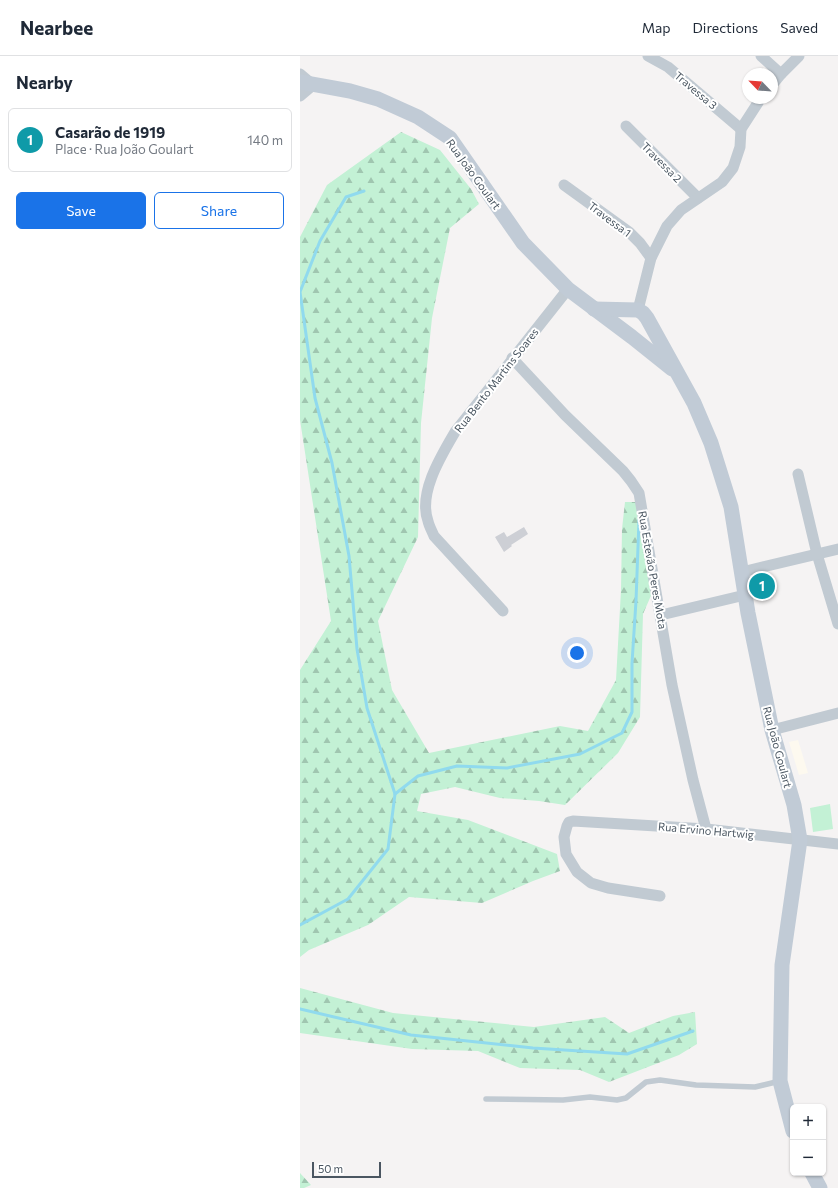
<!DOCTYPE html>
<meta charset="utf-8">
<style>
:root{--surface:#fff;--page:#f2f2f3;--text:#1f2937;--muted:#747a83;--line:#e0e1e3;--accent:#1a73e8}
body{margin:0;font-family:Commissioner,sans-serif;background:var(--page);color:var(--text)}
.controls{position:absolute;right:12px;bottom:12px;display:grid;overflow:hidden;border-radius:6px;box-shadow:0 1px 3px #0004}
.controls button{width:36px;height:36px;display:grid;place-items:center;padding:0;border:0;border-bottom:1px solid var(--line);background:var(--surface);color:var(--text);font:20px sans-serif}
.compass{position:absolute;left:442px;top:12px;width:36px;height:36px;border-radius:50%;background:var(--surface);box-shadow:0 1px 3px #0004;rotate:295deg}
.scale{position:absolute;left:12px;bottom:10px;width:69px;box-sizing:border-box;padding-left:4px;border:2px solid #4a5661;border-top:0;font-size:11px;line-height:14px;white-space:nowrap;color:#4a5661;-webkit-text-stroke:3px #fff;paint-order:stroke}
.you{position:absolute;left:277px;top:597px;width:14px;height:14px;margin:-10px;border:3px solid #fff;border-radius:50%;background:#1a73e8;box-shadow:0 0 0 6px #1a73e833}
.badge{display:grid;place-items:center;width:26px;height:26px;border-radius:50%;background:var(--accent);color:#fff;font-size:13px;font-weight:700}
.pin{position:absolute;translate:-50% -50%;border:2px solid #fff;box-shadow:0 1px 4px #0006}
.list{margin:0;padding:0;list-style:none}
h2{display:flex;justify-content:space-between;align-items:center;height:52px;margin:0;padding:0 16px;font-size:17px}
h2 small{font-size:13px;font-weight:400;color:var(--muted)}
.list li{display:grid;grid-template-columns:26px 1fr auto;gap:12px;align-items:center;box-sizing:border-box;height:64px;margin:0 8px 8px;padding:0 8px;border:1px solid var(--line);border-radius:6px}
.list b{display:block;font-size:15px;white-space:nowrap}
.list p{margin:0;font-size:13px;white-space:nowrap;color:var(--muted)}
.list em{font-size:13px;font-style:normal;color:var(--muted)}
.actions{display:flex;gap:8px;padding:12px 16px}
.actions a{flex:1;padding:9px 0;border:1px solid var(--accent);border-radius:6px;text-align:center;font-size:14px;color:var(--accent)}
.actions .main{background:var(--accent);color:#fff}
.map{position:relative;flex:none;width:538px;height:1132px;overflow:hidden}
header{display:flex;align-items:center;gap:24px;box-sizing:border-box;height:56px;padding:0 20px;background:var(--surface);border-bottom:1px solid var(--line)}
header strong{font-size:19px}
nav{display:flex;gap:22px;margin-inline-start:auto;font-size:14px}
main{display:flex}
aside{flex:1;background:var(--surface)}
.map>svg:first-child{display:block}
.commercial{fill:#fdf9ef}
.forest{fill:url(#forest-firs)}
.park{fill:#c3f1d5}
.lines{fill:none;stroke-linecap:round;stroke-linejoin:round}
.stream{stroke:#90daee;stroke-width:3}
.building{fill:#cdcfd5}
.lane{stroke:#c1cad2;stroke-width:5.5}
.street{stroke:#c1cad2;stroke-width:11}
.secondary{stroke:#c1cbd6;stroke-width:15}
.labels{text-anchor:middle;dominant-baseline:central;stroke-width:4;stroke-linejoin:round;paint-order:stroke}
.street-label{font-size:11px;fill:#4a5661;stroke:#fff}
</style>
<header>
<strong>Nearbee</strong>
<nav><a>Map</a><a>Directions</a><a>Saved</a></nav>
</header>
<main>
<aside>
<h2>Nearby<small></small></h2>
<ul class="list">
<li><span class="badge" style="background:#0f9aa8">1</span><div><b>Casarão de 1919</b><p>Place · Rua João Goulart</p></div><em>140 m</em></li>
</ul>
<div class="actions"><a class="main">Save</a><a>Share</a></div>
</aside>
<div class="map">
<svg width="538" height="1132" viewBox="0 0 538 1132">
<defs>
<pattern id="forest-firs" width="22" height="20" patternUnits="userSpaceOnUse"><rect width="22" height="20" fill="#c3f1d5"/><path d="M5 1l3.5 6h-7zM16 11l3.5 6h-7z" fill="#a0c6b0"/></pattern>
</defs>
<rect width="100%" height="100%" fill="#f5f3f3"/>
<!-- commercial -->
<polygon class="commercial" points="498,684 508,717 499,719 489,686"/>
<!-- forest -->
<g class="forest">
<polygon points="101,76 140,94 171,133 179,148 150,172 132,262 121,367 118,481 78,565 92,634 129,697 260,670 288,675 316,624 321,534 322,473 325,446 337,446 353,535 343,558 340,661 318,697 265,749 239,745 200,742 155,731 121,738 117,755 168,764 257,798 260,815 233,825 182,847 109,841 68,869 9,894 0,901 0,614 31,565 0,364 0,181 27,129"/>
<polygon points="0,932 93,957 234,971 305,961 329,977 373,960 395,956 397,988 379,999 309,1026 280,1014 220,1012 178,995 112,993 0,977"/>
<polygon points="0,1117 11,1129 4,1132 0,1132"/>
</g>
<!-- park -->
<polygon class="park" points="530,748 533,773 513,776 510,752"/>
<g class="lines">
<!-- stream -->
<g class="stream">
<polyline points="64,135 46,141 20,185 0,236 15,342 32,407 49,500 57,593 67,652 95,738"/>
<polyline points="0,869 48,843 88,793 95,738 118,720 157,710 207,712 280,698 322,677 332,656 332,607 336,545 339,464"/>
<polyline points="0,953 111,979 233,992 327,998 393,975"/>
</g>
</g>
<!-- building -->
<g class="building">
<polygon points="224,471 228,478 211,489 212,490 204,496 195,481 204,476 207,481"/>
<polygon points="468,520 471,536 455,539 453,523"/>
</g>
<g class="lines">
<!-- lane -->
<polyline class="lane" points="186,1043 263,1044 290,1041 317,1044 326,1042 346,1026 360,1024 396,1029 455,1031 480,1025"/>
<!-- street -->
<g class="street">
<polyline points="348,0 368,11 441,73"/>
<polyline points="461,0 481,18"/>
<polyline points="0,18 13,29 0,40"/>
<polyline points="472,29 481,18 499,0"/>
<polyline points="326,70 398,142"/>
<polyline points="264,129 329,176 340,187 351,202"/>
<polyline points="338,254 351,202 367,170 381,154 422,126 433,112 440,91 441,73 461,42"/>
<polyline points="212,302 265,359 323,415 331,425 339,437 372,629 393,724 406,773"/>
<polyline points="498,418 517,498 538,568"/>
<polyline points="442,516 538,493"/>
<path d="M 203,555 L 134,480 C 132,475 129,470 128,465 C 118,437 141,400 155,376 L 268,233"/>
<polyline points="361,559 445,539"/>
<polyline points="472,674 538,657"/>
<polyline points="360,840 308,832 291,827 277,816 266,798 264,781 267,770 269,766 273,765 406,773 538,788"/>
</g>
<!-- secondary -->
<g class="secondary">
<polyline points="0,26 50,35 78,43 118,61 150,82 223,187 268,233 332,281 372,313"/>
<polyline points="294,253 338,254 343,257 347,262 394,347 411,387 431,451 448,557 472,674 494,749 500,784 482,909 480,1025 493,1075"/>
<polyline points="512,1117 520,1132"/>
</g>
</g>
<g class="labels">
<!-- street labels -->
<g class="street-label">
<text transform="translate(396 34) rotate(40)">Travessa 3</text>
<text transform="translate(362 106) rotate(45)">Travessa 2</text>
<text transform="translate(174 118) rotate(54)">Rua João Goulart</text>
<text transform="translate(310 163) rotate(37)">Travessa 1</text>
<text transform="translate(196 324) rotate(-52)">Rua Bento Martins Soares</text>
<text transform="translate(353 514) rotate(80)">Rua Estevão Peres Mota</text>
<text transform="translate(478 691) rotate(75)">Rua João Goulart</text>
<text transform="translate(406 774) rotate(5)">Rua Ervino Hartwig</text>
</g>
</g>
</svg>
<div class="controls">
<button>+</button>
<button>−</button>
</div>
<svg class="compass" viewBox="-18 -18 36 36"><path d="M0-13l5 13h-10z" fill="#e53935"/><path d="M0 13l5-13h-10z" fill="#747a83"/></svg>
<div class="scale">50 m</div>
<div class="you"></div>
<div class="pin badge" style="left:462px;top:530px;background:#0f9aa8">1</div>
</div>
</main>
